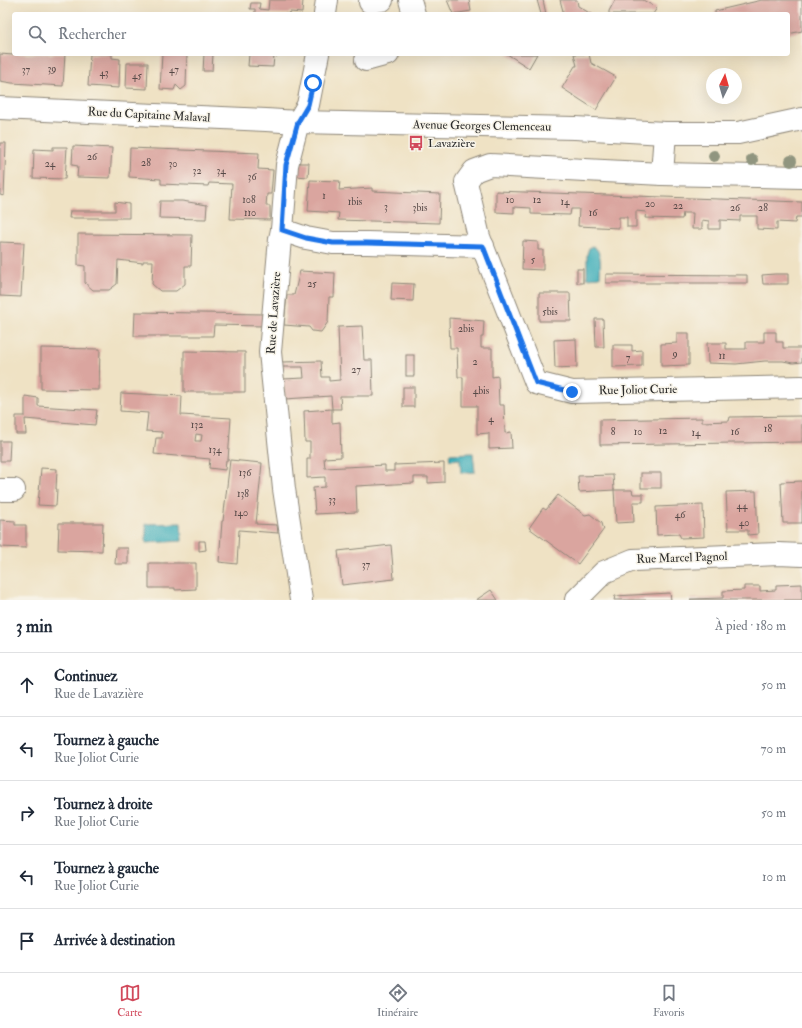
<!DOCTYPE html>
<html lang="fr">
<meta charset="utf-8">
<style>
:root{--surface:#fff;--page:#f2f2f3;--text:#1f2937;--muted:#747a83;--line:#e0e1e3;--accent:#d1495b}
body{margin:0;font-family:"IM FELL Double Pica",serif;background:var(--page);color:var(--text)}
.compass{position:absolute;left:706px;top:68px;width:36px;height:36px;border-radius:50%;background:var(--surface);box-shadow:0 4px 16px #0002;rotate:5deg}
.stop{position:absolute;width:12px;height:12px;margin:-9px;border:3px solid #1a73e8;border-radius:50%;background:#fff}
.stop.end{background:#1a73e8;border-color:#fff;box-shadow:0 1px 4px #0008}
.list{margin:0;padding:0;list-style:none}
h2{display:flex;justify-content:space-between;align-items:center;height:52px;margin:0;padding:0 16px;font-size:17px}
h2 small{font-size:13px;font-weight:400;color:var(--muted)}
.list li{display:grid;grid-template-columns:26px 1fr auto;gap:12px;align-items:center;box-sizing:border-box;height:64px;padding:0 16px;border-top:1px solid var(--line)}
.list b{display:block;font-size:15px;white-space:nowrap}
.list p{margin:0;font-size:13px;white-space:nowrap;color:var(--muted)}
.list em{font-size:13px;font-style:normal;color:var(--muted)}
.icon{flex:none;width:22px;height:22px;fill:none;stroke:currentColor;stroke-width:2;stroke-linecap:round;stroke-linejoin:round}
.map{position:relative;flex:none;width:802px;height:600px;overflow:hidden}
.search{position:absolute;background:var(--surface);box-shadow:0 4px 16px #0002;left:12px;right:12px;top:12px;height:44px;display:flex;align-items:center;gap:10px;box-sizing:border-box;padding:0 14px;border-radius:4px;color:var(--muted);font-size:15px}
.sheet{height:372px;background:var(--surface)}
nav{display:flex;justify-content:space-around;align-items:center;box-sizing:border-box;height:56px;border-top:1px solid var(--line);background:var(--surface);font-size:11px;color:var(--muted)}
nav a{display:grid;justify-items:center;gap:2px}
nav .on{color:var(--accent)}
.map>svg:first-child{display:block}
.water{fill:#3fafba;stroke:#356d72}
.building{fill:#daa59f;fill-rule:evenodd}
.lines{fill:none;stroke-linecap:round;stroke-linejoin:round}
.minor-casing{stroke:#8d8678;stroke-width:24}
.minor{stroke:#fff;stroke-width:22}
.tree{fill:#90957f}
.route{stroke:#1a73e8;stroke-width:5}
.labels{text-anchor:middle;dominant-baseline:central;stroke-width:3;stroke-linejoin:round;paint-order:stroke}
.number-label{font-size:10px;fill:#574a48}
.street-label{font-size:12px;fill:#2b2b2b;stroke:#f7f3e8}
.poi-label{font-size:12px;fill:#2b2b2b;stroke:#f7f3e8;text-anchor:start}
</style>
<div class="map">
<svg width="802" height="600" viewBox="0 0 802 600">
<rect width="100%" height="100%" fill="#f7f3e8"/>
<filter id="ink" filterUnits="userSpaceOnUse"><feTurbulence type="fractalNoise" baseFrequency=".025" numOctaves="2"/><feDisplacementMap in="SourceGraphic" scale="8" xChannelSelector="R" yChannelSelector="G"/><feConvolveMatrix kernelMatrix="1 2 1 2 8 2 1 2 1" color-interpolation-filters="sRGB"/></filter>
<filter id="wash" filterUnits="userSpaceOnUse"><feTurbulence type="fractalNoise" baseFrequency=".012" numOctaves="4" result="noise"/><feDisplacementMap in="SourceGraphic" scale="16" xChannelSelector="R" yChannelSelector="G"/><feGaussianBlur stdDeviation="0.9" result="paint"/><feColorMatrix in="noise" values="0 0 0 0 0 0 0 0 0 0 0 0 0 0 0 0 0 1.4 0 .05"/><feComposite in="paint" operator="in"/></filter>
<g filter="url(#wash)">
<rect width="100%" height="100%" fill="#efe2c4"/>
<!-- water -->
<g class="water">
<path d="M 593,246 C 603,251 600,268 600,277 L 587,278 L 587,254 L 589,248 Z"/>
<polygon points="473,453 475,472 461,473 460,459 450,460 449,454"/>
<polygon points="181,523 182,541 146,543 146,524"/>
</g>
<g id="blocks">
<!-- building -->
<g class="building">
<polygon points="269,0 303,0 302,13 290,12 289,14 255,14 255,9 250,9 251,3 260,3 259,9 268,10"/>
<polygon points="447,0 469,0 471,11 453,14"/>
<polygon points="537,0 543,0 546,14 541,14"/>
<polygon points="560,0 577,0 578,6 591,14 561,14 563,11"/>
<polygon points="615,0 643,0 657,8 653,14 609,14 609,11"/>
<polygon points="762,0 802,0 802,31 788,34 788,14 715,14 715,11"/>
<polygon points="0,54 13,55 13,54 65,54 63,86 12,83 0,81"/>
<polygon points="90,54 112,54 112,58 120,59 119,88 88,86"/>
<polygon points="162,54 187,54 186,86 181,90 176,85 174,90 160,89"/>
<polygon points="204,54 213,54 212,71 203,71"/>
<polygon points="249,54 278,54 277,57 274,56 273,67 248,66"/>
<polygon points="507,54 537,54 529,68"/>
<polygon points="574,54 589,54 591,63 616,77 596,110 562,88 575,66 577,66"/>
<polygon points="127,63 148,63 147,89 126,88"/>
<polygon points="0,143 6,143 4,196 0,195"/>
<polygon points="73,146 112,148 110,178 77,177 78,166 72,165"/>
<polygon points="53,147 67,147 65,179 33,178 34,149 53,150"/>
<polygon points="130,148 259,153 258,169 273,170 271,194 267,194 266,206 270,206 270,220 230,219 232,184 209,183 208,186 161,184 161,179 129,177"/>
<polygon points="298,163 309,163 308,177 296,176"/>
<polygon points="310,180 340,181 339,190 372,188 372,191 440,194 439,223 338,220 339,213 308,211"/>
<polygon points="496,191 802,202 802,217 796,217 795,223 777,222 777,230 757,229 757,216 740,216 740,221 720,220 720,229 709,229 709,221 702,220 702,229 692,229 693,213 683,213 682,219 645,218 646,212 636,211 636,227 627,227 627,217 619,217 619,228 578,226 579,209 571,209 570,215 531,214 531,208 514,207 514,213 496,212"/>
<polygon points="160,201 182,201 207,205 206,219 159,218"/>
<polygon points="115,202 129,204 129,218 69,218 70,211 115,211"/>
<polygon points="78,234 192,235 191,266 185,266 185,284 176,291 160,291 152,284 153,261 143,261 143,263 118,260 117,284 109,290 93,290 85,283 85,266 78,265"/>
<polygon points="523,241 538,242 538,250 543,250 543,270 522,269"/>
<polygon points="0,242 24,243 21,297 0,296"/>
<rect x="577" y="269" width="6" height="14"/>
<polygon points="300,271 335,273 334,297 329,297 328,322 321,332 312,331 309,327 284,325 287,295 294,295"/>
<polygon points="606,274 747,275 747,283 606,283"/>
<polygon points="775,274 788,274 788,284 763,284 762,275"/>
<polygon points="392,283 414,284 413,301 391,300"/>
<polygon points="539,293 570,293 571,321 539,321"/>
<polygon points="135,312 264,314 263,326 214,325 213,336 134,336"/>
<polygon points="449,318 484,321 483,337 481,337 481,348 492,348 492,377 498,376 499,405 504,405 505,433 511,432 512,448 489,449 489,433 477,434 477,406 463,406 463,377 458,377 457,348 450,348"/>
<polygon points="595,319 603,319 604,347 596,347"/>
<polygon points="362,326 364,360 372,360 373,396 340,396 341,409 332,409 331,396 285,399 283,379 304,378 303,367 282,367 282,362 321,361 322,377 329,377 329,381 340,380 338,327"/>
<polygon points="764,332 776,332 776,342 783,342 783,348 802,348 802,362 793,363 783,361 765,361 736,364 708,363 707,343 726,343 726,349 746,349 746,342 764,342"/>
<polygon points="677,333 689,333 689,365 661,366 661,344 677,343"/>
<polygon points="576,339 577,367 555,368 554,340"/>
<polygon points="613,345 632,345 632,351 642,350 642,366 613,367"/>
<polygon points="41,348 100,349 99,390 41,389"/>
<polygon points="184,351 245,352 245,392 184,392"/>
<rect x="406" y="355" width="8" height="21"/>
<rect x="403" y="387" width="11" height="20"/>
<path d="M 121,393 L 182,396 L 181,415 L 231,418 L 228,460 L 226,460 L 225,470 L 209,468 L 210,459 L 154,454 L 156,438 L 162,438 L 162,432 L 146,431 L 148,413 L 120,411 ZM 196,434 L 202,435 L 201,441 L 195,441 Z"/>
<polygon points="25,396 38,398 38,406 97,410 95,425 25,419 26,434 16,434 16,416 25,416"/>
<polygon points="332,409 332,423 340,422 341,457 324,458 325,468 385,465 385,471 394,471 394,465 444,463 444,482 428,483 428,477 414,477 414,483 356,486 357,512 315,514 313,488 325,487 325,477 307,478 307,459 310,459 310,442 305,442 304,411"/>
<polygon points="802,416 802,442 600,445 600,420 702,418 702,422 729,421 730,417"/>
<polygon points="0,441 10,441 9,461 0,461"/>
<polygon points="230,460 262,463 256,524 277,525 278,533 239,530 237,564 219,562 222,521 223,521"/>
<polygon points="41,468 57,469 56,489 57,489 56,506 38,505"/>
<rect x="641" y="473" width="20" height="15"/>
<polygon points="613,475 614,490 579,492 578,476"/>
<polygon points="802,481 802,523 783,523 781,482"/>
<polygon points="614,490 632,490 633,494 643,494 643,502 633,502 634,522 616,523"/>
<polygon points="756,491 758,534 748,535 748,530 728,530 726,492"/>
<polygon points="558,495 585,515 590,514 601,523 602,527 604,529 578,564 529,528 543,508 546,510"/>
<polygon points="703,505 704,537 681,538 679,534 657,535 656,507"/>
<polygon points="0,520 15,521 15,525 26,525 26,548 0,547"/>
<polygon points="59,523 103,523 102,551 58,550"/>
<polygon points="199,541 205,541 206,550 199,551"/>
<polygon points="391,545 394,579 342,585 338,551"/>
<polygon points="116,548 128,548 128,564 115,564"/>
<polygon points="149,563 196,563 196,589 175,590 175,588 149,588"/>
<polygon points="802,584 802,600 690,600 690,599 723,598 723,591 744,590 744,586 760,586 760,591 776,590 776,585"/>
<polygon points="491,590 498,600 476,600"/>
<polygon points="670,593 671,600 614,600 615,596"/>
</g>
</g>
</g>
<g filter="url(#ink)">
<use href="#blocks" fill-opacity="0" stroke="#8d8678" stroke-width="1"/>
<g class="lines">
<defs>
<g id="minor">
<polyline points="410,0 414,14"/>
<polyline points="370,2 382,0"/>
<polyline points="325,14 327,0"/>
<polyline points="366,60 388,54"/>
<polyline points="0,108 266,120 298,122 575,128 665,133 738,133 802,119"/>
<polyline points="662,174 665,133"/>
<polyline points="802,177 662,174 490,165 474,171 466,182 479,237 536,383 572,392 802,387"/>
<polyline points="282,230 306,238 333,243 367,243 483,246"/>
<polyline points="0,490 14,490"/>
<polyline points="301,600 284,489 270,352 280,239 282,230 287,165 298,122 308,105 318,54"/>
<polyline points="576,600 604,572 633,560 778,554 802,555"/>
</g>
</defs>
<!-- minor casing -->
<use href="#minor" class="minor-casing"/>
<!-- minor -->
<use href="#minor" class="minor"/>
</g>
<!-- trees -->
<g class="tree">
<circle cx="714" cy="156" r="6"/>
<circle cx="752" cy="160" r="6"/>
<circle cx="791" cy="161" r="6"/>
</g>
</g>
<g class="lines" filter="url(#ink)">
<!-- route -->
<polyline class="route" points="313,83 308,105 298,122 286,165 282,230 306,238 333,243 367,243 483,246 536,383 572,392"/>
</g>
<!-- icons -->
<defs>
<symbol id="bus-bare" viewBox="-9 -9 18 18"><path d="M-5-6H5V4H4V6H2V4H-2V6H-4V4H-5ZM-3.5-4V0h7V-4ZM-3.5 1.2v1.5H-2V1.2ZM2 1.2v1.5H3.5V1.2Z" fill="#d1495b" stroke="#f7f3e8" stroke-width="2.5" paint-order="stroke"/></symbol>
</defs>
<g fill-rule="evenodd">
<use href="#bus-bare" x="405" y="132" width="22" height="22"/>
</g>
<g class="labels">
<!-- number labels -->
<g class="number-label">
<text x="52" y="69">39</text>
<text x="26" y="70">37</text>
<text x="174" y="70">47</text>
<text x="104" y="73">43</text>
<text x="137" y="76">45</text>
<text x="92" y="157">26</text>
<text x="146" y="163">28</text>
<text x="50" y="164">24</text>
<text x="173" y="164">30</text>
<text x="197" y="171">32</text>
<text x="221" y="171">34</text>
<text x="252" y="177">36</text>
<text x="324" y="196">1</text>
<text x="249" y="200">108</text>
<text x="510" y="200">10</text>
<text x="537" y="200">12</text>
<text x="355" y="202">1bis</text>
<text x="565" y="202">14</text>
<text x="650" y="204">20</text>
<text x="678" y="206">22</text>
<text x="386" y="207">3</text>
<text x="420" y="208">3bis</text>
<text x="735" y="208">26</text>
<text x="763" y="208">28</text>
<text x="250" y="213">110</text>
<text x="593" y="213">16</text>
<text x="533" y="260">5</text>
<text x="312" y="284">25</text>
<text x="550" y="312">5bis</text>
<text x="466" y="329">2bis</text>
<text x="675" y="354">9</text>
<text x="722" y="356">11</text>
<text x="628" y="358">7</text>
<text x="475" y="362">2</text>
<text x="356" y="370">27</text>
<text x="481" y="391">4bis</text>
<text x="491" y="419">4</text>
<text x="197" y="425">132</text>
<text x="768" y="429">18</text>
<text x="663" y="431">12</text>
<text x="613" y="432">8</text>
<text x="638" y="432">10</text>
<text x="735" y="432">16</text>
<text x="696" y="433">14</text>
<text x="215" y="450">134</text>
<text x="245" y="473">136</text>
<text x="243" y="494">138</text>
<text x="332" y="500">33</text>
<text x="742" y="506">44</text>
<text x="241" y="513">140</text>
<text x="680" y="515">46</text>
<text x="744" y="523">40</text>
<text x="366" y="565">37</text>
</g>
<!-- street labels -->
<g class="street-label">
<text transform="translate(149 115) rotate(3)">Rue du Capitaine Malaval</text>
<text transform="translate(482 126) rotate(1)">Avenue Georges Clemenceau</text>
<text transform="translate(274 313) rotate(-86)">Rue de Lavazière</text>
<text transform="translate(638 390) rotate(-1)">Rue Joliot Curie</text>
<text transform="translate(682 558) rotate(-2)">Rue Marcel Pagnol</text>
</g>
<!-- poi labels -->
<g class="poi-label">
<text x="428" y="143">Lavazière</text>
</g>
</g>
</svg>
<svg class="compass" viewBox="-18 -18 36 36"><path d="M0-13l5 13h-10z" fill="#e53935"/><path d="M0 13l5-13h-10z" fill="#747a83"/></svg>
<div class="stop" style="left:313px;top:83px"></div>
<div class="stop end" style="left:572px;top:392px"></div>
<div class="search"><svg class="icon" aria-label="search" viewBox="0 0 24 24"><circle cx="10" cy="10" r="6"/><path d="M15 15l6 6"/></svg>Rechercher</div>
</div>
<section class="sheet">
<h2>3 min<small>À pied · 180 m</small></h2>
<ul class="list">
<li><svg class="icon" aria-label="ahead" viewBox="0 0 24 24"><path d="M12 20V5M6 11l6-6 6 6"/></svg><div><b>Continuez</b><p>Rue de Lavazière</p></div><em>50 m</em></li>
<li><svg class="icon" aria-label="left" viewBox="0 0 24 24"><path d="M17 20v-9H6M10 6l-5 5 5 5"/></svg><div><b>Tournez à gauche</b><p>Rue Joliot Curie</p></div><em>70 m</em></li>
<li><svg class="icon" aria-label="right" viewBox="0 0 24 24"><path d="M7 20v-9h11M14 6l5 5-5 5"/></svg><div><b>Tournez à droite</b><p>Rue Joliot Curie</p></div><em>50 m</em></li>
<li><svg class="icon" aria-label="left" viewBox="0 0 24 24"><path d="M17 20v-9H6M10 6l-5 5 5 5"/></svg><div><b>Tournez à gauche</b><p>Rue Joliot Curie</p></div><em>10 m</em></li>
<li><svg class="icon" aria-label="arrive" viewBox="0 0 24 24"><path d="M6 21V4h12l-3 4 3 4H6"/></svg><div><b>Arrivée à destination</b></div></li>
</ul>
</section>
<nav>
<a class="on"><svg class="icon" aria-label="map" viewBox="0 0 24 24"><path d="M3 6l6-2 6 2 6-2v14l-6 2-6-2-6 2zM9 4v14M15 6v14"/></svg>Carte</a>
<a><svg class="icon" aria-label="directions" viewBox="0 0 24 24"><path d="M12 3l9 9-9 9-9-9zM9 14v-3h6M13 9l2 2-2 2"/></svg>Itinéraire</a>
<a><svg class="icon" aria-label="saved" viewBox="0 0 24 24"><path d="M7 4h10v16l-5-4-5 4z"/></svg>Favoris</a>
</nav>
